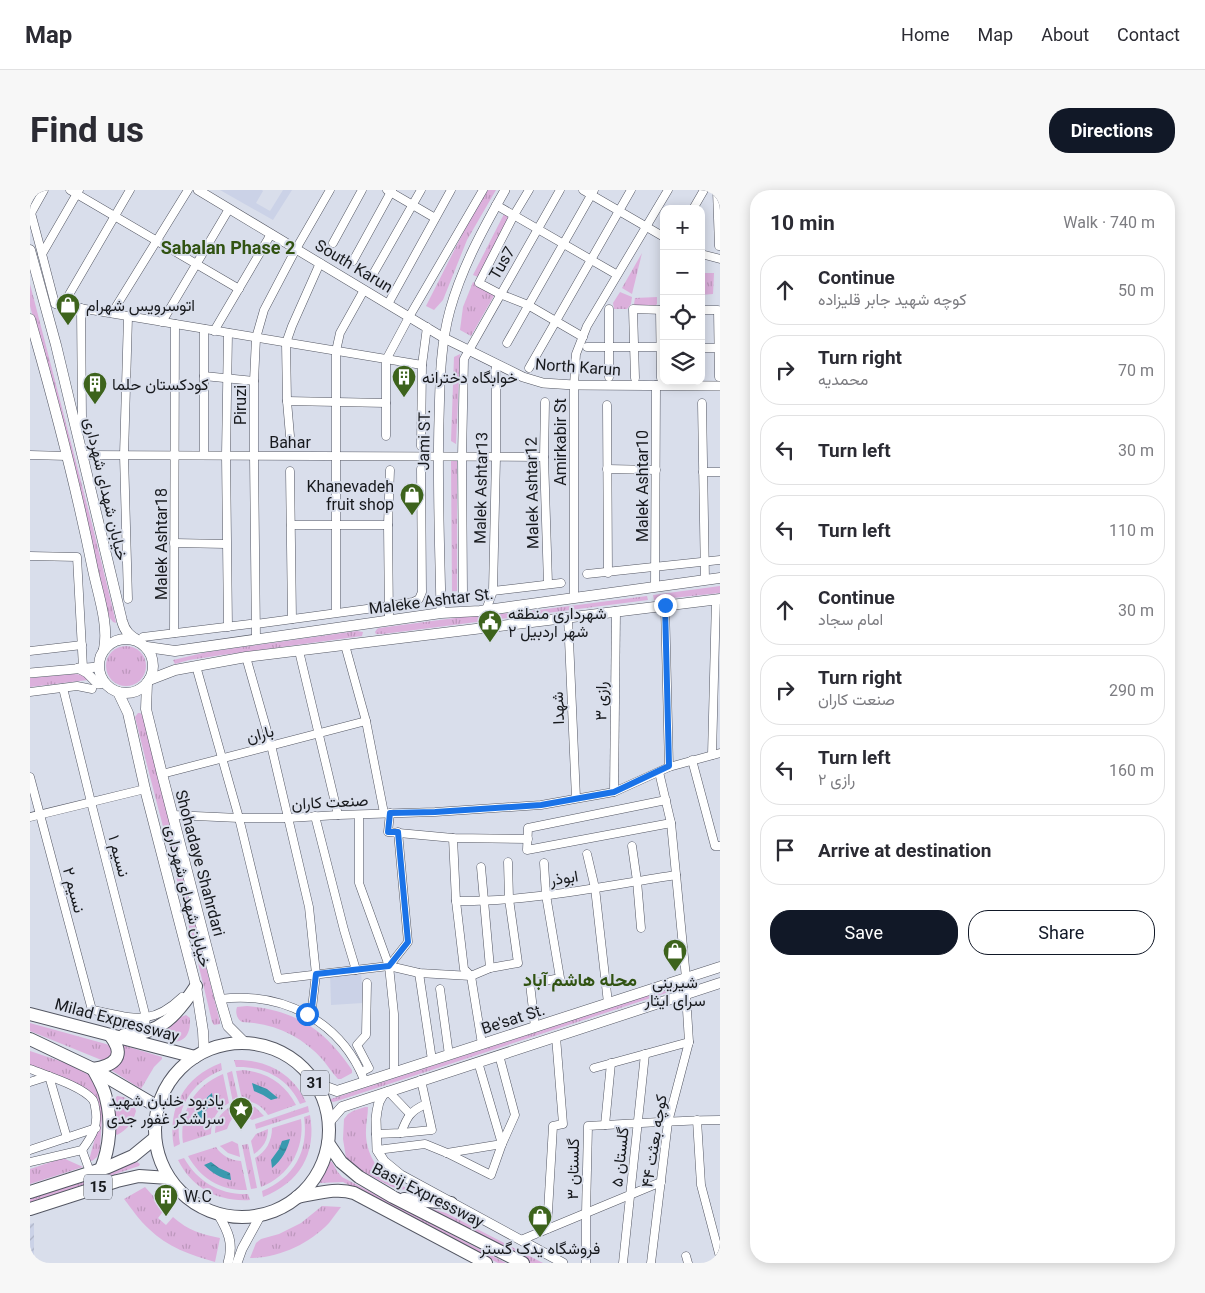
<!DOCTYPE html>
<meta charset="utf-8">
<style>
:root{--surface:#fff;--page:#f7f7f7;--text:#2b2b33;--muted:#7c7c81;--line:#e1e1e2;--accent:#111827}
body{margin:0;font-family:Roboto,Vazirmatn,sans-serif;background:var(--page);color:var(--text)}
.controls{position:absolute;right:15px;top:15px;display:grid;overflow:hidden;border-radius:10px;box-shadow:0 2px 12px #0003}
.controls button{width:45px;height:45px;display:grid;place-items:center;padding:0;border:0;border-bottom:1px solid var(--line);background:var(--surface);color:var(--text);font:25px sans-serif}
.stop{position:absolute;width:15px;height:15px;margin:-11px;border:4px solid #1a73e8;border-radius:50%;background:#fff}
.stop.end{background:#1a73e8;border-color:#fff;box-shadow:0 1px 5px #0008}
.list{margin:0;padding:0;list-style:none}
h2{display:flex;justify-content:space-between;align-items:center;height:65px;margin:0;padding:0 20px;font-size:21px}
h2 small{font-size:16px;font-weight:400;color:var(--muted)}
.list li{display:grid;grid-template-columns:32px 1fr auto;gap:15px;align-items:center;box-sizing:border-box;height:70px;margin:0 10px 10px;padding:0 10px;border:1px solid var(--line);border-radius:20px}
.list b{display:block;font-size:19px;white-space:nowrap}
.list p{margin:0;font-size:16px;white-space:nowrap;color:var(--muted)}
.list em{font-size:16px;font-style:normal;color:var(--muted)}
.actions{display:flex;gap:10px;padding:15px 20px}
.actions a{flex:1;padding:11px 0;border:1px solid var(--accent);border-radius:20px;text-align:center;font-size:18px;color:var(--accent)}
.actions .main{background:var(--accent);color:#fff}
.icon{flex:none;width:28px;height:28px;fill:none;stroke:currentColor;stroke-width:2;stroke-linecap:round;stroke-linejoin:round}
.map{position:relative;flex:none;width:690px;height:1073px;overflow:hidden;border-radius:20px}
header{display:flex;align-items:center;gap:30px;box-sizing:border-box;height:70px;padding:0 25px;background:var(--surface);border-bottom:1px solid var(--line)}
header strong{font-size:24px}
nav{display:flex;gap:28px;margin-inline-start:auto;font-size:18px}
.intro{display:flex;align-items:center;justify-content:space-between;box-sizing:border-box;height:120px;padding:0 30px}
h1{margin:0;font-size:35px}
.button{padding:12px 22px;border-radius:20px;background:var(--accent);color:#fff;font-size:18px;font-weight:700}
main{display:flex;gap:30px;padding:0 30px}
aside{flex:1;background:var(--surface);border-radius:20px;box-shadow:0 2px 12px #0003}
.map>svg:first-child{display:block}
.built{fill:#cbd2e7}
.industrial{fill:url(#industrial-furrows)}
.grass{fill:url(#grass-tufts);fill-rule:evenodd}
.water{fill:url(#water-ripples)}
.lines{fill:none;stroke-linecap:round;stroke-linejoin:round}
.minor-casing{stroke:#545763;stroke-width:9}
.tertiary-casing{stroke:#545763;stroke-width:10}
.secondary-casing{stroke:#545763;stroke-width:11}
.trunk-casing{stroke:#545763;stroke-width:14}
.minor{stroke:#fff;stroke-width:8}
.tertiary{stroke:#fff;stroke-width:9}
.secondary{stroke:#fff;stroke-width:10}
.trunk{stroke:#fff;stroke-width:12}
.route{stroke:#1a73e8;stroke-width:6}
.labels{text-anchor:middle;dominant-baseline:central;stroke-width:4;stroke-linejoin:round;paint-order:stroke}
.shield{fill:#d9deeb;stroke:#51545b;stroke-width:1}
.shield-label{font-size:15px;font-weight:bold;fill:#17191d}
.street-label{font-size:16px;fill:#17191d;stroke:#d9deeb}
.poi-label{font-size:16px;fill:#17191d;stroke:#d9deeb;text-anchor:start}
.neighbourhood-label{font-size:18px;font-weight:bold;fill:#315312;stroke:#d9deeb}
</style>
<header>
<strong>Map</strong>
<nav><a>Home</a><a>Map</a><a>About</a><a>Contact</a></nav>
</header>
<div class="intro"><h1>Find us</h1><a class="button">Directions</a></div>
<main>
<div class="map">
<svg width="690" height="1073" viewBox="0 0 690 1073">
<defs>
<pattern id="industrial-furrows" width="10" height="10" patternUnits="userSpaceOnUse" patternTransform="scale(1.25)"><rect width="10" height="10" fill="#cbd2e7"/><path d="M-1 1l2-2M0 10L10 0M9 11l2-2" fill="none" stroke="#aeb4c6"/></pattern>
<pattern id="grass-tufts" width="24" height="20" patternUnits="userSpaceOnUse" patternTransform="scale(1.25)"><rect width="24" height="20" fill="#dcb0dc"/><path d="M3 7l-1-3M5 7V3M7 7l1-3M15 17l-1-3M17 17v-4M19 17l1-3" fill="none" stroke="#bc97bc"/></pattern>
<pattern id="water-ripples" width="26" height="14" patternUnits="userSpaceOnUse" patternTransform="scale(1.25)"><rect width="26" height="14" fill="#3999af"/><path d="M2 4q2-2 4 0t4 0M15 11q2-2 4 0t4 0" fill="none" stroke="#2f7c8e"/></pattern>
</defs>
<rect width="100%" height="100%" fill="#d9deeb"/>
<!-- built -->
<g class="built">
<polygon points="190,0 232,0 233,1 226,13 240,21 253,0 262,0 243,30"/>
<polygon points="331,781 333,813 301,815 300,783"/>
</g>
<!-- industrial -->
<polygon class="industrial" points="4,1033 4,1073 0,1073 0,1034"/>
<!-- grass -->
<g class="grass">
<polygon points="458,0 466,0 437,50 413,110 404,120 396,116 441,27"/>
<polygon points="474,24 479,27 448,87 443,85"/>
<polygon points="612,63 602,104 592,98"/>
<polygon points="671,83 684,83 683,104 671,105"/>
<polygon points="443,92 465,104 441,146 430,140 433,117"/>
<polygon points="0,94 63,338 85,428 86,433 83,432 79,427 48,298 0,116"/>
<polygon points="590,102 602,107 601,114 597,119 584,119 583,113"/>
<polygon points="627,107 627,114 623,118 608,118 604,114 605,108"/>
<polygon points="430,164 426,254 421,251 424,167"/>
<polygon points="421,271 427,271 427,401 422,402"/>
<polygon points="690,396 690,403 624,410 623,405"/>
<polygon points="617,406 618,410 353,444 346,444 345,442 347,439 349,438 440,426 493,422"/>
<polygon points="327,441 333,442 332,446 192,465 159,470 145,474 143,470 177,462"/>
<circle cx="96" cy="476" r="20"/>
<polygon points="44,484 55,485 59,487 58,490 0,497 0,488"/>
<path d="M 108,523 L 110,523 L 113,525 L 190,832 L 190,834 L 184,835 L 182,832 C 159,730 130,629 105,527 Z"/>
<polygon points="647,796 650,796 650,798 642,801 307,911 303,912 301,911 301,909"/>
<path d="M 217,816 C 267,821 294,839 322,880 L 322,883 L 311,889 L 308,889 C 302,883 298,876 293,870 C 272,846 244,833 212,832 C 207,829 205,823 207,817 Z"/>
<path d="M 156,825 L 160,828 C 160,832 160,837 159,840 C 156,851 146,854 137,850 C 132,848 130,848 127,844 L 146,829 Z"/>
<polygon points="0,833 76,854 81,856 83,866 74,871 69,869 0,841"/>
<polygon points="89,854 132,867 132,869 124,877 111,899 81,880"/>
<polygon points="0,861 36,873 59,885 68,897 73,910 70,959 67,967 62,971 59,970 68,937 65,908 0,876"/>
<path d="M 204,870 C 235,869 263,883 276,912 L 270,914 C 258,888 234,876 206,877 Z"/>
<path d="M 191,873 L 192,880 C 160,893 144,920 150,954 L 144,957 C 137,918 154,887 191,873 Z"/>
<path d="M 214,880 C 238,883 255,894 266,915 L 238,925 C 232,916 224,911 212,910 L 206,881 Z"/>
<polygon points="202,881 212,926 206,927 197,883"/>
<path d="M 193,884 L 199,913 C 187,919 181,930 181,944 L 153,953 C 149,922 164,896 193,884 ZM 182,903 L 183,910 L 175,922 L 172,931 L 166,925 L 172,912 Z"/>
<path d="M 87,906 C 97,907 103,911 106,921 C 103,932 98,939 87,945 L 85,943 C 81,931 78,918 87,906 Z"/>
<polygon points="213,914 225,917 234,926 222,930 216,926"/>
<polygon points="278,916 279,922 226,939 225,934"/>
<path d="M 200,917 L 202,929 L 200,932 L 197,939 L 185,943 C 185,931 190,923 200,917 Z"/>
<path d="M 335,917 L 338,917 C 338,925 336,932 336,940 C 335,959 344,977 359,988 C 365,993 373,995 379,1000 L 368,999 L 360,996 L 324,977 L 316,968 L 313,949 L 314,929 L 318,924 L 323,921 Z"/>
<path d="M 280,925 C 287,964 269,993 233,1007 L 232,1001 C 264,988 279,961 274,927 Z"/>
<path d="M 271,929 C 275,959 259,986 231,997 L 225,968 C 236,962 242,951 242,938 Z"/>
<path d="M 238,939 C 238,950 233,958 224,964 L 221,951 L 226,944 Z"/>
<polygon points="202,951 208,954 210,967 198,963 190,956"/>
<polygon points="218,954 227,998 221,999 212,955"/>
<path d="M 186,957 C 192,966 200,970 211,971 L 217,1000 C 191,1001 171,989 158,966 Z"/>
<polygon points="33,968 53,977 0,994 0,979"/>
<path d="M 154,968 C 168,992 190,1005 218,1004 L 220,1010 C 188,1012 162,998 148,970 Z"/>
<polygon points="299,971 302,972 307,981 312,987 476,1073 468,1073 313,992 290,993 289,992"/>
<polygon points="107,972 110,974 109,976 0,1013 0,1009 73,985"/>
<path d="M 115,997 L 135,1019 L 128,1028 L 136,1035 L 143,1027 C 159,1041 171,1044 190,1048 L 185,1072 C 161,1065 137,1057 119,1039 C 109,1030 102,1019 94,1009 Z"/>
<path d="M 292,1016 L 311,1017 C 307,1022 303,1028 299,1033 C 279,1054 249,1068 220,1068 L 226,1053 L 231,1049 L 249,1044 L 271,1033 Z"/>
<polygon points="392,1016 416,1023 513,1073 500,1073"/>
</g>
<!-- water -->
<g class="water">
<polygon points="222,893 237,899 248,908 241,910 233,905 224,901"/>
<path d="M 182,903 L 183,910 L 175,922 L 172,932 L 164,934 C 167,921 172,911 182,903 Z"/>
<path d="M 260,949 C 257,960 252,970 242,978 L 241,970 L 249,959 L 252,951 Z"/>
<path d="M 181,972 L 189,978 L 200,983 L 201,990 C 190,988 182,983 174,975 Z"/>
</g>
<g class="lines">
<defs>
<g id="minor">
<polyline points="40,0 209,99"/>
<polyline points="49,0 12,64 25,114 392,175"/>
<polyline points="357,0 405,28"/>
<polyline points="499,0 484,25 449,93 470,104 498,115 553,147"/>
<polyline points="553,0 634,47"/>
<polyline points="687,0 689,56"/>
<polyline points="466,15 584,83"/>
<polyline points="663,19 674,0"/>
<polyline points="1,23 12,64"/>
<polyline points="0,25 14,0"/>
<polyline points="303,53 332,0"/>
<polyline points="671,64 690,69"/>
<polyline points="323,71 362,0"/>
<polyline points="342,86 391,0"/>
<polyline points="358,114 421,0"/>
<polyline points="33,115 100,0"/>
<polyline points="630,120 631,188"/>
<polyline points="671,120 688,120 689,187"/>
<polyline points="82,123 158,0"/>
<polyline points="98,127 94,265 98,409"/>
<polyline points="132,132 199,19"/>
<polyline points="184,141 241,44"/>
<polyline points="477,153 564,0"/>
<polyline points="557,157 634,157"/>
<polyline points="671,158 690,158"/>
<polyline points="499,178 601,0"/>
<polyline points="174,186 224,191"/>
<polyline points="579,187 579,119"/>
<polyline points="605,188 603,119 634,120"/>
<polyline points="257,211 356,213"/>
<polyline points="515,212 514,267 518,394"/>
<polyline points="672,213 675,390"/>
<polyline points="577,215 578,383"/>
<polyline points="44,230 52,229 51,118"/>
<polyline points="260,246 257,211 256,153 262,136 290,73"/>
<polyline points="356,246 356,170 379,127 453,0"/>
<polyline points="391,256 392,175 397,137"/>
<polyline points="0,265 37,266"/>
<polyline points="52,265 514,267"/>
<polyline points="174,265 174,139"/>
<polyline points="577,279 626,280"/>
<polyline points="260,281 262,429"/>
<polyline points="673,282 690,282"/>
<polyline points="261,335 358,335"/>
<polyline points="144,353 196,354"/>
<polyline points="0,366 47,367 53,478"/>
<polyline points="557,384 690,370"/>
<polyline points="625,397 626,195"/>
<polyline points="463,401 531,393"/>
<polyline points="433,403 432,267 434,169 530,0"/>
<polyline points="544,408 544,195 546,164 557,136 638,0"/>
<polyline points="635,415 639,577"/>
<polyline points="456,420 463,401 466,267 466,174"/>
<polyline points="306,422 306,161 310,143 334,100"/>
<polyline points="538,427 546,608"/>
<polyline points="359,430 358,335 360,280"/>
<polyline points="226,434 359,416 383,412 389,409 392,402 391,279"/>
<polyline points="198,437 196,265 198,143"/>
<polyline points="144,443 145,134"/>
<polyline points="113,447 220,434"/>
<polyline points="226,449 224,266 224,191 226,148 234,120 266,59 300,0"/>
<polyline points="315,455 336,531 354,623"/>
<polyline points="0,461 52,455"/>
<polyline points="269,461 308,625"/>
<polyline points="216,467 241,555 279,717 286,784 281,827"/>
<polyline points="166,476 209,628 248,789 359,776 389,783 441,786 460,778 488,773 479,709 478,672"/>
<polyline points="33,498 61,612 111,808 116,828 114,842"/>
<polyline points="0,502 47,496 62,499"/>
<polyline points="682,565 686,409"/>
<polyline points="662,570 685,656 690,656"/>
<polyline points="629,582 641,633 656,788"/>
<polyline points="132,584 336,531"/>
<path d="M 0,587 L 62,820 C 100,827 120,838 152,807"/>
<polyline points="584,602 586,421"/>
<polyline points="636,610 498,638 497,660 641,633"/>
<polyline points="360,623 358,642 423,648 498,649"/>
<polyline points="143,625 209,628 258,628 308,625 405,622 511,615 584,602 639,577 690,563"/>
<polyline points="329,625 329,693 359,776 364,824 364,883"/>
<polyline points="285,626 314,740 326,780"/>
<polyline points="0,627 115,599"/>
<polyline points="423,648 426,711 434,779 441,786 452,854"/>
<polyline points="602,656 607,691 611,738"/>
<polyline points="557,664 565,698 578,813"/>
<polyline points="451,677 460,778"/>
<path d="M 426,711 C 500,712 573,696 646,685"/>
<polyline points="359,776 378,752 368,642"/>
<polyline points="389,783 402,870"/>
<polyline points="410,799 419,865"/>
<path d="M 190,809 C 254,801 312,832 335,892"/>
<polyline points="505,837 500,794 530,788 516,705 514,673"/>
<polyline points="564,878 659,852"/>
<path d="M 0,879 C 17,886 52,896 63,910 C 64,912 65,914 65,917 C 69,935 63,945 52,960 L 0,972"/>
<polyline points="331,882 339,878 327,855 336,845 337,793"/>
<polyline points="0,892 19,886 37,948"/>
<polyline points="358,901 380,924"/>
<polyline points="667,930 671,995 690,1067"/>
<polyline points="575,935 581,873"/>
<path d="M 371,943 C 377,927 380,921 396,914"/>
<polyline points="346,944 371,943 402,940 391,890"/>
<polyline points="0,960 66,938"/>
<polyline points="52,960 60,982"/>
<polyline points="347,960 395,954 417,963 461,985 472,954 485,925 469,865"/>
<polyline points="417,963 472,954 448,872"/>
<polyline points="517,1039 523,936 533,934 526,847"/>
<polyline points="491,1050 631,992"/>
<polyline points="656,1066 658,1073"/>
<path d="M 556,1073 L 556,1023 L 558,936 C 602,934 646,930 690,930"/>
<polyline points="593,1073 615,864"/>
<polyline points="621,1073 638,932 659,852 656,804"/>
</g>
<g id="tertiary">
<polyline points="168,0 414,148 493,187 513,193 544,195 690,196"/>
<path d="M 411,423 C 410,359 407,294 409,230 C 410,193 410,156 420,120 C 432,77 453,39 475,0"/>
<polyline points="48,478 57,483 68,494 74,493"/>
<polyline points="0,483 68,477"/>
<polyline points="354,903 349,912 347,921 346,929 347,960 354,971 371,985 533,1073"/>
<path d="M 188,1024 C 198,1041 204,1053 198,1073"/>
<polyline points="207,1073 212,1059 230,1026"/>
</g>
<g id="secondary">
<path d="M 0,60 L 26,155 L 92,431 C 95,442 100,446 109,451"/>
<path d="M 0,129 C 24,212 46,296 63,380 C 68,404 79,435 74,459"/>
<circle cx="96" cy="476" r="27"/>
<polyline points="117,457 145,461 411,423 450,421 690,388"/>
<polyline points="119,490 145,480 216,467 690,409"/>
<polyline points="117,493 116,519 132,584 190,809 198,836 215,853"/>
<polyline points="88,502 98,523 115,599 166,796 173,841 174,862"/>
<polyline points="285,893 307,901 690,777"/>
<polyline points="299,932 312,917 690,793"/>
</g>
<g id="trunk">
<polyline points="0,824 165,867"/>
<path d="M 94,845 C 131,844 147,825 166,796"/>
<polyline points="0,849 63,879 128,917"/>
<circle cx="212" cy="940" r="87"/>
<path d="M 63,879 C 68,888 74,898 76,908 C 82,931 80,957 71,979"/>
<path d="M 63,879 C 86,875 96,866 80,845"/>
<polyline points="298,953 311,972 329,987 363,1007 493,1073"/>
<polyline points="0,1002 78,977 103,966 125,948"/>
<path d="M 267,1007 C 286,1004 306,997 324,1003 L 456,1073"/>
<polyline points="374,1009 421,1013"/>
<polyline points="0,1019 87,991 109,986 139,988"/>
</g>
</defs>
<!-- minor casing -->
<use href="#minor" class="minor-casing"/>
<!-- tertiary casing -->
<use href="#tertiary" class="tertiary-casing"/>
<!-- secondary casing -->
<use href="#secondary" class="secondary-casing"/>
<!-- trunk casing -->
<use href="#trunk" class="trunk-casing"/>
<!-- minor -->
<use href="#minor" class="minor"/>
<!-- tertiary -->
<use href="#tertiary" class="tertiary"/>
<!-- secondary -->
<use href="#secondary" class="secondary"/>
<!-- trunk -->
<use href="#trunk" class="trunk"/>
</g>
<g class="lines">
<!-- route -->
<polyline class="route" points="277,824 281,827 286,784 359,776 378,752 368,642 358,642 360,623 405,622 511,615 584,602 639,576 635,415"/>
</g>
<!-- icons -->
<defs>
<symbol id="shop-pin" viewBox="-11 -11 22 30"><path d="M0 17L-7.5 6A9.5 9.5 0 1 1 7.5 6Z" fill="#3d631c" stroke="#d9deeb"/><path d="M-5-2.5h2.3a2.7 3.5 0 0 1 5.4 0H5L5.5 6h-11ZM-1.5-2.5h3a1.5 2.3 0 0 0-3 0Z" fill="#fff"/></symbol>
<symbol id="building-pin" viewBox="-11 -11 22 30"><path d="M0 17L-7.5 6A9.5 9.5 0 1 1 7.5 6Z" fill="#3d631c" stroke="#d9deeb"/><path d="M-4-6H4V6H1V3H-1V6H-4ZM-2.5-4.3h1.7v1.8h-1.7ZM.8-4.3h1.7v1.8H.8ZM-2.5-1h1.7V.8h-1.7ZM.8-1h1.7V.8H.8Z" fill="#fff"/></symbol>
<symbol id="civic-pin" viewBox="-11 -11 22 30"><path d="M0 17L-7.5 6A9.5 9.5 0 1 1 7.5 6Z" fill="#3d631c" stroke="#d9deeb"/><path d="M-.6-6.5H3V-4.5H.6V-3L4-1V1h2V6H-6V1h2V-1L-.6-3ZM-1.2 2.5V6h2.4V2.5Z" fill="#fff"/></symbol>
<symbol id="sight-pin" viewBox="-11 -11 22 30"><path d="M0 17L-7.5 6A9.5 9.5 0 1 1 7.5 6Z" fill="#3d631c" stroke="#d9deeb"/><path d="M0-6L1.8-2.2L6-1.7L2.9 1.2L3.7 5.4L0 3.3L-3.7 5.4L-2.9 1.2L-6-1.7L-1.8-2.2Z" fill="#fff"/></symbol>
</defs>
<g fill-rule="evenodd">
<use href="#shop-pin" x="24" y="101" width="28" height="38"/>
<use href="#building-pin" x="360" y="173" width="28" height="38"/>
<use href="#building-pin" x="51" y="180" width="28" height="38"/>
<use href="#shop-pin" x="368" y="291" width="28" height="38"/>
<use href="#civic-pin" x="446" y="418" width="28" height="38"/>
<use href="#shop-pin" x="631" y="747" width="28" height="38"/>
<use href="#sight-pin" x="197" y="905" width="28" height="38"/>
<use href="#building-pin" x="122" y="992" width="28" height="38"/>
<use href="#shop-pin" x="496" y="1013" width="28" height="38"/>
</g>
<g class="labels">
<!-- shield labels -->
<g class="shield">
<rect x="271" y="880.5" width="28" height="25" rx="4"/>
<rect x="54" y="984.5" width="28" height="25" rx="4"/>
</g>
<g class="shield-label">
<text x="285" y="893">31</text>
<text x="68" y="997">15</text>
</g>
<!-- street labels -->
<g class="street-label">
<text transform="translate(472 73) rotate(-60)">Tus7</text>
<text transform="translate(324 76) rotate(31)">South Karun</text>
<text transform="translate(548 177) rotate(4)">North Karun</text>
<text transform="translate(210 215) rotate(-90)">Piruzi</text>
<text transform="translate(394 250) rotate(-89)">Jami ST.</text>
<text x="260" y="252">Bahar</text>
<text transform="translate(530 252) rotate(-90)">Amirkabir St</text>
<text transform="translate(612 296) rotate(-90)">Malek Ashtar10</text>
<text transform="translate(451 298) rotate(-89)">Malek Ashtar13</text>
<text transform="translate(76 299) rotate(77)">خیابان شهدای شهرداری</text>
<text transform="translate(502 303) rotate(-91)">Malek Ashtar12</text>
<text transform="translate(131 354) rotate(-90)">Malek Ashtar18</text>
<text transform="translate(401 411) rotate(-7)">Maleke Ashtar St.</text>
<text transform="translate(571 511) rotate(-89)">رازی ۳</text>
<text transform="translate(528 518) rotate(-92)">شهدا</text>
<text transform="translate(230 544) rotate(-15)">باران</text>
<text transform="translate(300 612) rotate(-3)">صنعت کاران</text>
<text transform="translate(89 666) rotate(75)">نسیم ۱</text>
<text transform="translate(170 673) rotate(75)">Shohadaye Shahrdari</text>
<text transform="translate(534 688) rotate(-9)">ابوذر</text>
<text transform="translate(44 700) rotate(75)">نسیم ۲</text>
<text transform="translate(158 706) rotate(76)">خیابان شهدای شهرداری</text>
<text transform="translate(483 829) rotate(-18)">Be'sat St.</text>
<text transform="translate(87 830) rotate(15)">Milad Expressway</text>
<text transform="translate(624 951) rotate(-81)">کوچه بعثت ۴۴</text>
<text transform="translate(590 967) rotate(-84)">گلستان ۵</text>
<text transform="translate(543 979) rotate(-89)">گلستان ۳</text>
<text transform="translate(398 1005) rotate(27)">Basij Expressway</text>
</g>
<!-- poi labels -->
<g class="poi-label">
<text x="56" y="115">اتوسرویس شهرام</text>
<text x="392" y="187">خوابگاه دخترانه</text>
<text x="82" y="194">کودکستان حلما</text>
<text x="364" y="296" text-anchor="end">Khanevadeh<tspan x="364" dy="18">fruit shop</tspan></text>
<text x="478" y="423">شهرداری منطقه<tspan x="478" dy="18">۲ شهر اردبیل</tspan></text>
<text x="645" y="792" text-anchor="middle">شیرینی<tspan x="645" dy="18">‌سرای ایثار</tspan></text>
<text x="194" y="910" text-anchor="end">یادبود خلبان شهید<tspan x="194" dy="18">سرلشکر غفور جدی</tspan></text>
<text x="154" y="1006">W.C</text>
<text x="510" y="1058" text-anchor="middle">فروشگاه یدک گستر</text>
</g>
<!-- neighbourhood labels -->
<g class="neighbourhood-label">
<text x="198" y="57">Sabalan Phase 2</text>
<text x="550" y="789">محله هاشم آباد</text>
</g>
</g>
</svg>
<div class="controls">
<button>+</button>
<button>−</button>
<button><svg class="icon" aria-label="locate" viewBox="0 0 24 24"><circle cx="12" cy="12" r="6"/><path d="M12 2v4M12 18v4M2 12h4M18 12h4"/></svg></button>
<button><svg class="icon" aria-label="layers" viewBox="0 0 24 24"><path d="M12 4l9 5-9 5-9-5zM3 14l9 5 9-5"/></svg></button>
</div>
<div class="stop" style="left:277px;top:824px"></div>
<div class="stop end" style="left:635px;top:415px"></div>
</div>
<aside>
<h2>10 min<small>Walk · 740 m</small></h2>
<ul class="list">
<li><svg class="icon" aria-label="ahead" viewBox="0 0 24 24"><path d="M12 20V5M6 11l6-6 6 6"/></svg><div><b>Continue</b><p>کوچه شهید جابر قلیزاده</p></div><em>50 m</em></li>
<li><svg class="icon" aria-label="right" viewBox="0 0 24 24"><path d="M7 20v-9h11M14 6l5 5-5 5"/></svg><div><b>Turn right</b><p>محمدیه</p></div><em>70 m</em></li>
<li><svg class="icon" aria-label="left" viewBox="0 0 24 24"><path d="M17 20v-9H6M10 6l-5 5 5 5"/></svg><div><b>Turn left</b></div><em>30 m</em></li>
<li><svg class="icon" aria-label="left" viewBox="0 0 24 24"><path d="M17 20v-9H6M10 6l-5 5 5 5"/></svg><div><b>Turn left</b></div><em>110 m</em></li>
<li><svg class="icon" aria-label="ahead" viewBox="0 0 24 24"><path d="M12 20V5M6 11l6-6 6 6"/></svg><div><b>Continue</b><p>امام سجاد</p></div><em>30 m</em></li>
<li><svg class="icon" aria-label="right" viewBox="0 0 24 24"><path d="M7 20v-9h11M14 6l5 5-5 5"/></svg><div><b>Turn right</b><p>صنعت کاران</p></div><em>290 m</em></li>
<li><svg class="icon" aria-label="left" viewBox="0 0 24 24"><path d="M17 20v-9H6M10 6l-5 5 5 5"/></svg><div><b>Turn left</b><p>رازی ۲</p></div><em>160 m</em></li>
<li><svg class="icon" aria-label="arrive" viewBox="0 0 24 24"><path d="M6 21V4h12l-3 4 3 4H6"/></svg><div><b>Arrive at destination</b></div></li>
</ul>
<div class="actions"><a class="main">Save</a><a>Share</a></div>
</aside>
</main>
